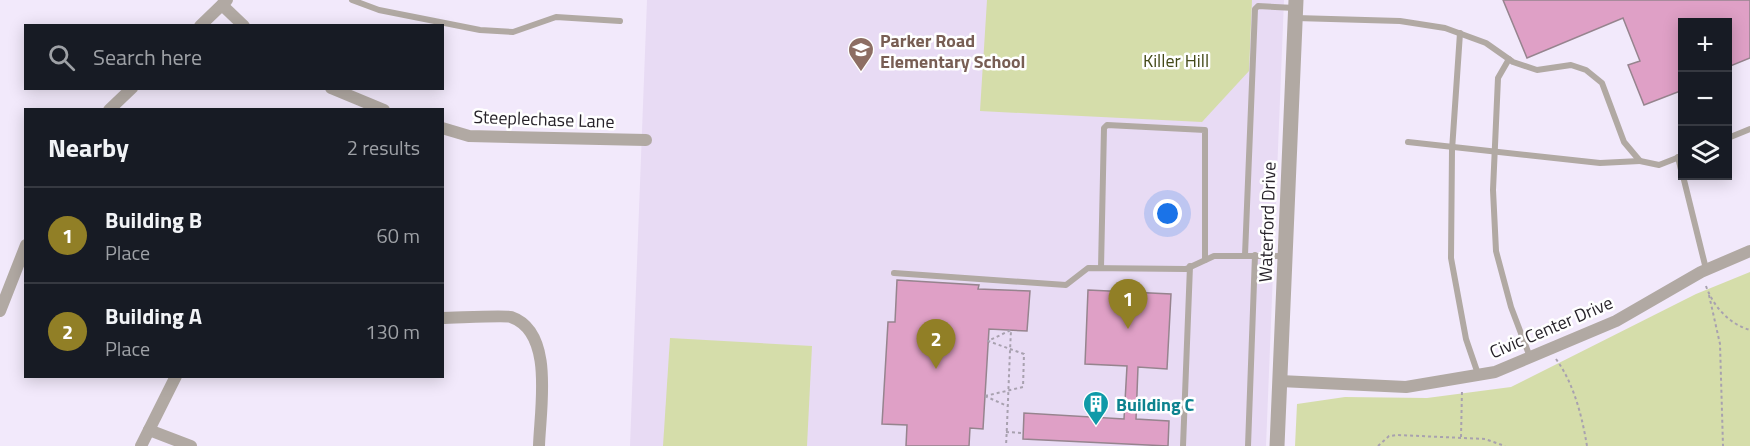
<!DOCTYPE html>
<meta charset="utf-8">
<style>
:root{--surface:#171b24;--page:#242831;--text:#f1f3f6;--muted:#9ea1a6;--line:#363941;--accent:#917f26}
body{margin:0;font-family:"Titillium Web",sans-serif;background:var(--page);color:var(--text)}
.controls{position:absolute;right:18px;top:18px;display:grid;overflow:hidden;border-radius:0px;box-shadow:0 3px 15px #0003}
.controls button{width:54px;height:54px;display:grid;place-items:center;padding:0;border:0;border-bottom:2px solid var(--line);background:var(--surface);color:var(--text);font:30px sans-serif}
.you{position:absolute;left:1168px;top:214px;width:21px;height:21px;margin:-15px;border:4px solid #fff;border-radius:50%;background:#1a73e8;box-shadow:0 0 0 9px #1a73e833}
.badge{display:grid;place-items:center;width:39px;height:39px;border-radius:50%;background:var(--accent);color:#fff;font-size:20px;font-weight:700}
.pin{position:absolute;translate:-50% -50px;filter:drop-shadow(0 2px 3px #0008)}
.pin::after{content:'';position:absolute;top:32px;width:21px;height:18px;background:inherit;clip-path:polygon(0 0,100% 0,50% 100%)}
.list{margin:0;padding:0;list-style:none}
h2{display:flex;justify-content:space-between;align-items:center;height:78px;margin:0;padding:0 24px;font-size:26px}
h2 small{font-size:20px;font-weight:400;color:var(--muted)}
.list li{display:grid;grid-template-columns:39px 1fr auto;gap:18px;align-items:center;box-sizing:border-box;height:96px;padding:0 24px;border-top:2px solid var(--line)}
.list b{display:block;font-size:22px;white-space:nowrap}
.list p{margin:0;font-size:20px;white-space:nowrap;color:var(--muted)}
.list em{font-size:20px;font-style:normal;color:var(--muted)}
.icon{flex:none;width:33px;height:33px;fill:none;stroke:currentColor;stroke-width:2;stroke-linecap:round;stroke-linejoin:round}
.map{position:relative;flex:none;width:1750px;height:446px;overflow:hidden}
.search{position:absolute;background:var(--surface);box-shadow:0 3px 15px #0003;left:24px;top:24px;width:420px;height:66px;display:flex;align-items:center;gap:15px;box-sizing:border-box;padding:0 21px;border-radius:0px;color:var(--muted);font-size:22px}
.panel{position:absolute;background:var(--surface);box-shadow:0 3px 15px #0003;left:24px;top:108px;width:420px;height:270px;border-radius:0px}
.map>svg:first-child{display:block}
.built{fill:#e8dbf4}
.green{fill:#d5ddaa}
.building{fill:#dfa0c6;stroke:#96848e;stroke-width:1.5}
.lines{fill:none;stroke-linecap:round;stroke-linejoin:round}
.path{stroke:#a8a1af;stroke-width:2;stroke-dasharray:3 3;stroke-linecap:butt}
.service{stroke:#b1a9a3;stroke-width:6}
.minor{stroke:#b1a9a3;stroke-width:12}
.tertiary{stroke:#b1a9a3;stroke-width:15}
.labels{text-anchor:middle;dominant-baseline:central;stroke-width:5;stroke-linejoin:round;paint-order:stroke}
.education-label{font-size:18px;font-weight:bold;fill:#785e54;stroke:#fff;text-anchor:start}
.park-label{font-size:18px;fill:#444a19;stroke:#fff}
.street-label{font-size:18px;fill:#27232a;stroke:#fff}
.culture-label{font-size:18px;font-weight:bold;fill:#0d838f;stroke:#fff;text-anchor:start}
</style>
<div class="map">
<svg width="1750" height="446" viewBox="0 0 1750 446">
<rect width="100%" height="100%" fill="#f2e9fb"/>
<!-- built -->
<polygon class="built" points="647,0 1284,0 1266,446 630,446"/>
<!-- green -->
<g class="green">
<polygon points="987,0 1252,0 1249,71 1202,122 980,111"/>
<polygon points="1750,272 1750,446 1295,446 1297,404 1345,397 1427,398 1511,387 1696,294"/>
<polygon points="670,338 812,346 807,446 663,446"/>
</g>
<!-- building -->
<g class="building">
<polygon points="1503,0 1750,0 1750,58 1728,67 1728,22 1683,22 1683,90 1644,105 1628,65 1640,61 1623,18 1527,58"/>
<polygon points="897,280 979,285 978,289 1030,291 1027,331 989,329 983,429 970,428 969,446 906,446 907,425 882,424 888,322 895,322"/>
<polygon points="1088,290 1171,294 1167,369 1138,367 1136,419 1169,421 1168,446 1023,439 1024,413 1124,419 1127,366 1085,364"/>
</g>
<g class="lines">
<!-- path -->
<g class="path">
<path d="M 1706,286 C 1713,306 1729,324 1750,330"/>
<polyline points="1709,295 1720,344 1723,446"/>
<path d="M 1556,359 C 1574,384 1582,416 1587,446"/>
<path d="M 985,396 L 1023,387 L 1024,354 L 988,341 L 1011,330 C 1009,369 1008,407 1006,446"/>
<polyline points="985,396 1007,406"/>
<polyline points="1006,432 1023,433"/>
<polyline points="1461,437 1462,390"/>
<polyline points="1378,446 1389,436 1398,435 1485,439 1505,446"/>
</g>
<!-- service -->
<g class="service">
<polyline points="352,0 379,10 480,30 513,32 556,17 620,21"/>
<polyline points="1296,18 1400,21 1445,28 1486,43 1513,62 1537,70 1571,65 1586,70 1602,83 1624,142 1640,161 1659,165 1682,156"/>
<polyline points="1460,33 1452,150 1451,258 1466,339 1478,374"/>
<polyline points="1509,59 1498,78 1493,190 1496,251 1511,307 1530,357"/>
<polyline points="1728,138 1750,129"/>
<polyline points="1408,142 1600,163 1640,161"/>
<polyline points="1678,157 1682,174"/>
<polyline points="1683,176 1706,269"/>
<polyline points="1245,255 1255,9 1258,6 1295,8"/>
<polyline points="1101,268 1104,128 1107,125 1205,130 1205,260"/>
<polyline points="894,273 1066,285 1088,268 1186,269 1214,256 1285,256"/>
<polyline points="1183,446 1190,266"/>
<polyline points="1248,446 1255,255"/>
</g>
<!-- minor -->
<g class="minor">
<polyline points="222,5 244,26"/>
<polyline points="200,26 227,0"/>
<polyline points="331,88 384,110"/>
<polyline points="109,110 132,88"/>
<polyline points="442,128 469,136 646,140"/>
<polyline points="0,311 26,245"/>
<path d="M 442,318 C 455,318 504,315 511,317 C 555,332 540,409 539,446"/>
<polyline points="1280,381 1406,387 1495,372 1616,321 1701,272 1750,251"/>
<polyline points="149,430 191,446"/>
<polyline points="141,446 176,376"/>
</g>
<!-- tertiary -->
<polyline class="tertiary" points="1277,446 1296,0"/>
</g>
<!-- icons -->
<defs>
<symbol id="school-pin" viewBox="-11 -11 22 30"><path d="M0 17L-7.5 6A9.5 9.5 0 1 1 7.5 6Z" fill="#8d6e63" stroke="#fff"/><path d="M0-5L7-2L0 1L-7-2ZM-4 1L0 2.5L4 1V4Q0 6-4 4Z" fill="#fff"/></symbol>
<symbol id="building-pin" viewBox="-11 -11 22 30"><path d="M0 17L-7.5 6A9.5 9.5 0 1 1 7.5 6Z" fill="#0f9aa8" stroke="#fff"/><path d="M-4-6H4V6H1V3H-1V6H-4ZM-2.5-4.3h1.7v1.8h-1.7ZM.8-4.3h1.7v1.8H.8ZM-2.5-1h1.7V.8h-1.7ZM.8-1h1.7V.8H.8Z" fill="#fff"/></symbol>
</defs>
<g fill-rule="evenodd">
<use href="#school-pin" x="846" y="35" width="30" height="40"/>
<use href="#building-pin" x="1081" y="389" width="30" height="40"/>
</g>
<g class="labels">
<!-- education labels -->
<g class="education-label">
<text x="880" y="40">Parker Road<tspan x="880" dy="21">Elementary School</tspan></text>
</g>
<!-- park labels -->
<g class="park-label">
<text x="1176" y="60">Killer Hill</text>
</g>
<!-- street labels -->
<g class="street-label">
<text transform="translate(544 119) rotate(2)">Steeplechase Lane</text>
<text transform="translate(1267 222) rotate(-88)">Waterford Drive</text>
<text transform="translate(1551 327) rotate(-23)">Civic Center Drive</text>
</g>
<!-- culture labels -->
<g class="culture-label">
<text x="1116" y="404">Building C</text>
</g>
</g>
</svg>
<div class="controls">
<button>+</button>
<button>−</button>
<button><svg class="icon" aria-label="layers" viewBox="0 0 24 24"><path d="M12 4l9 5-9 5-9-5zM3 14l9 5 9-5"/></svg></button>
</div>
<div class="you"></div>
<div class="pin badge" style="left:1128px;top:329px">1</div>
<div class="pin badge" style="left:936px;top:369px">2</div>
<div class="search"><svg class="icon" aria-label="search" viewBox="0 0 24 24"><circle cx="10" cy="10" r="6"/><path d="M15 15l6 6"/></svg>Search here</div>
<section class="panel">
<h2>Nearby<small>2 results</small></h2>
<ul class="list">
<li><span class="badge">1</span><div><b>Building B</b><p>Place</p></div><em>60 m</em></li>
<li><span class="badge">2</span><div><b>Building A</b><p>Place</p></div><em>130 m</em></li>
</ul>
</section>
</div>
